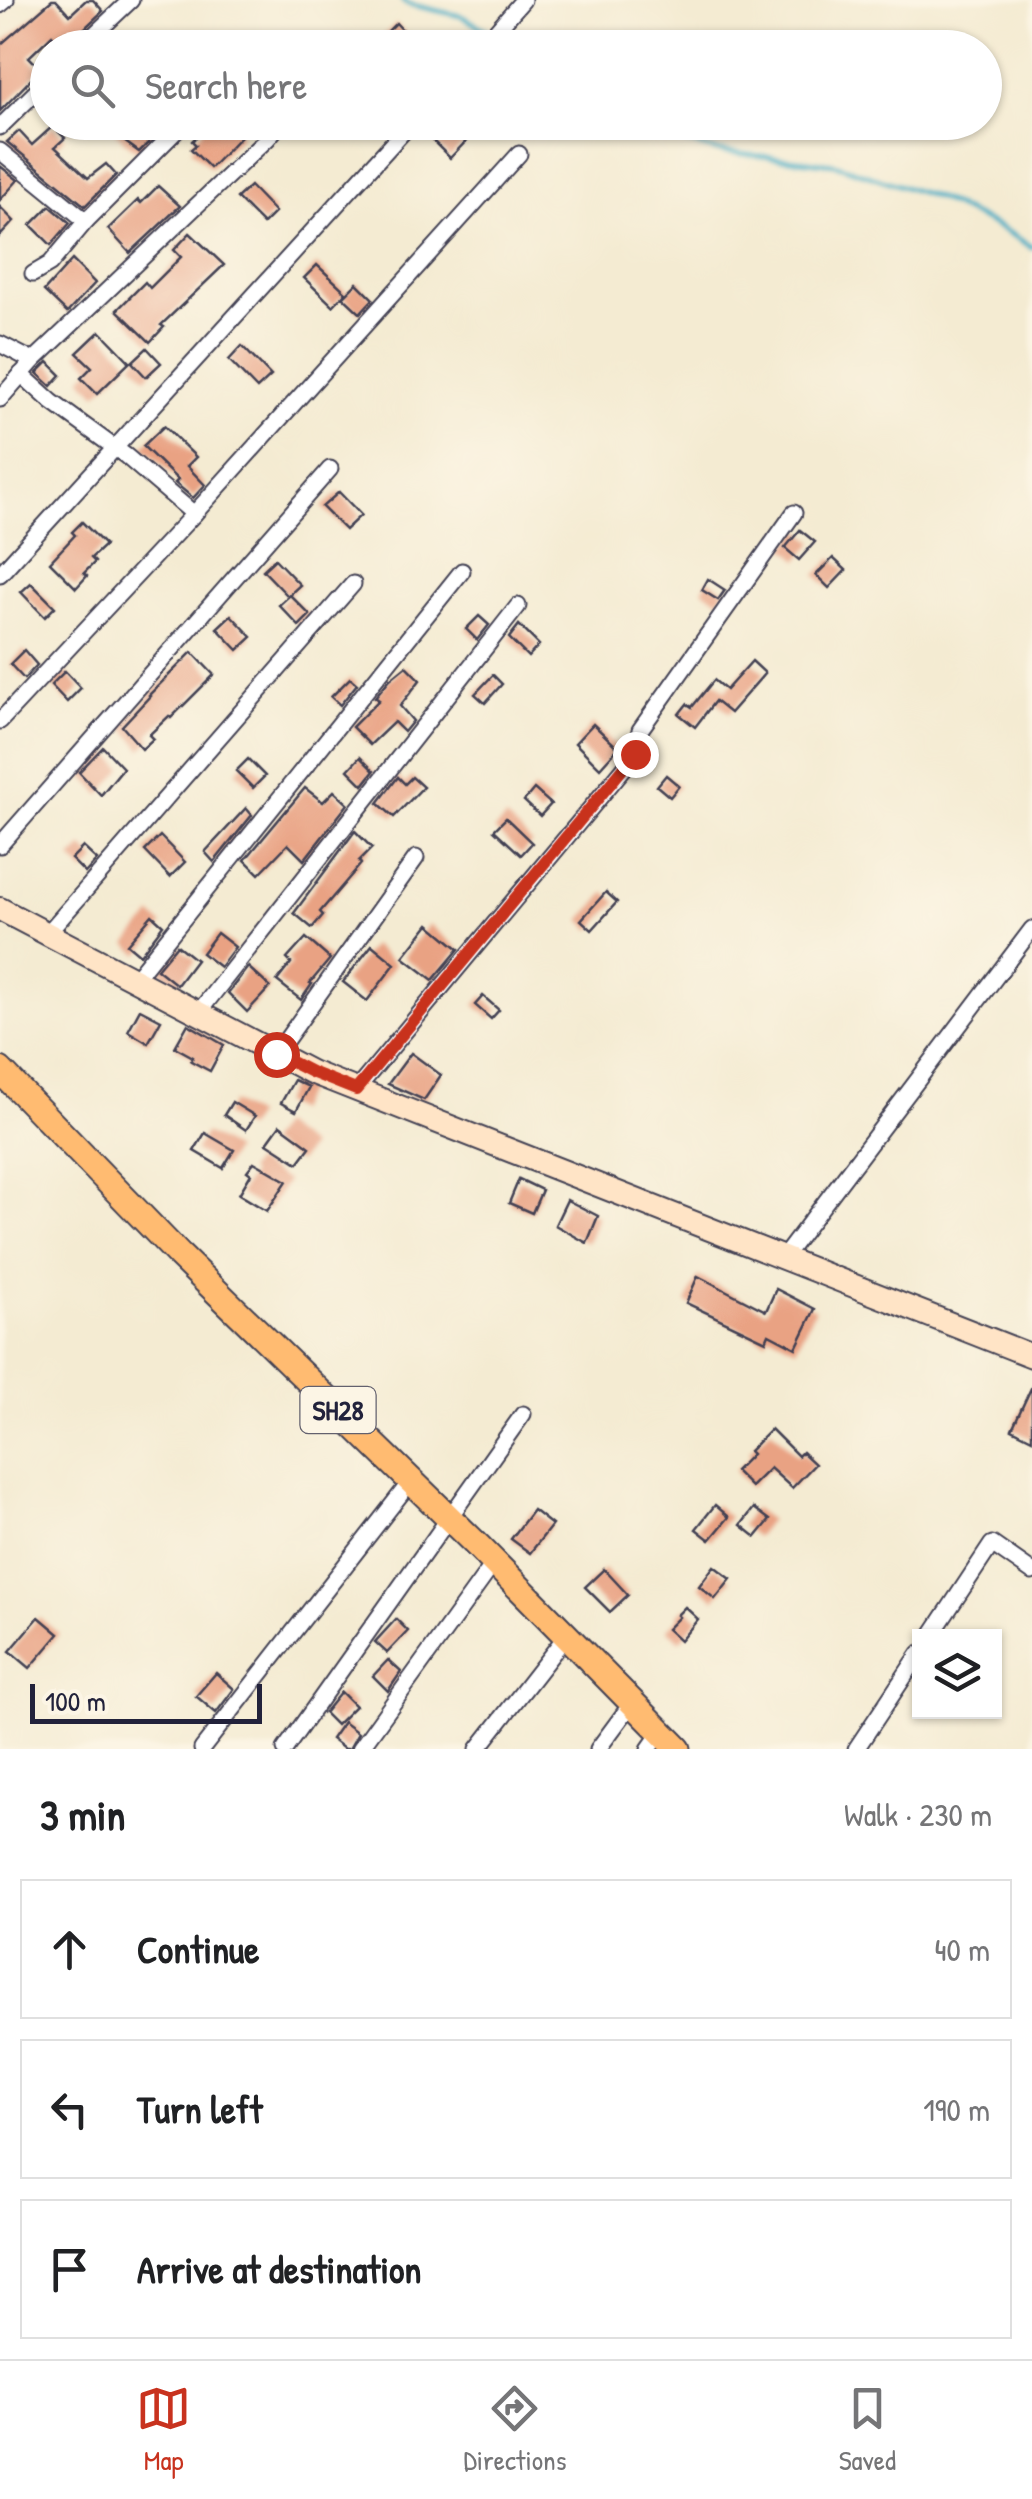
<!DOCTYPE html>
<meta charset="utf-8">
<style>
:root{--surface:#fff;--page:#f2f2f2;--text:#202124;--muted:#757577;--line:#e0e0e0;--accent:#c8321e}
body{margin:0;font-family:"Patrick Hand",sans-serif;background:var(--page);color:var(--text)}
.controls{position:absolute;right:30px;bottom:30px;display:grid;overflow:hidden;border-radius:0px;box-shadow:0 2px 8px #0004}
.controls button{width:90px;height:90px;display:grid;place-items:center;padding:0;border:0;border-bottom:2px solid var(--line);background:var(--surface);color:var(--text);font:50px sans-serif}
.scale{position:absolute;left:30px;bottom:25px;width:232px;box-sizing:border-box;padding-left:10px;border:5px solid #22223b;border-top:0;font-size:28px;line-height:35px;white-space:nowrap;color:#22223b;-webkit-text-stroke:8px #fcf5e5;paint-order:stroke}
.stop{position:absolute;width:30px;height:30px;margin:-22px;border:8px solid #c8321e;border-radius:50%;background:#fff}
.stop.end{background:#c8321e;border-color:#fff;box-shadow:0 2px 10px #0008}
.list{margin:0;padding:0;list-style:none}
h2{display:flex;justify-content:space-between;align-items:center;height:130px;margin:0;padding:0 40px;font-size:42px}
h2 small{font-size:32px;font-weight:400;color:var(--muted)}
.list li{display:grid;grid-template-columns:65px 1fr auto;gap:30px;align-items:center;box-sizing:border-box;height:140px;margin:0 20px 20px;padding:0 20px;border:2px solid var(--line);border-radius:0px}
.list b{display:block;font-size:38px;white-space:nowrap}
.list em{font-size:32px;font-style:normal;color:var(--muted)}
.icon{flex:none;width:55px;height:55px;fill:none;stroke:currentColor;stroke-width:2;stroke-linecap:round;stroke-linejoin:round}
.map{position:relative;flex:none;width:1032px;height:1749px;overflow:hidden}
.search{position:absolute;background:var(--surface);box-shadow:0 2px 8px #0004;left:30px;right:30px;top:30px;height:110px;display:flex;align-items:center;gap:25px;box-sizing:border-box;padding:0 35px;border-radius:55px;color:var(--muted);font-size:38px}
.sheet{height:610px;background:var(--surface)}
nav{display:flex;justify-content:space-around;align-items:center;box-sizing:border-box;height:140px;border-top:2px solid var(--line);background:var(--surface);font-size:28px;color:var(--muted)}
nav a{display:grid;justify-items:center;gap:5px}
nav .on{color:var(--accent)}
.map>svg:first-child{display:block}
.lines{fill:none;stroke-linecap:round;stroke-linejoin:round}
.stream{stroke:#47afc6;stroke-width:5}
.building{fill:#e9a283}
.street-casing{stroke:#424052;stroke-width:19}
.secondary-casing{stroke:#424052;stroke-width:26}
.primary-casing{stroke:#424052;stroke-width:29}
.street{stroke:#fff;stroke-width:15}
.secondary{stroke:#ffe4c6;stroke-width:22}
.primary{stroke:#ffbb71;stroke-width:25}
.route{stroke:#c8321e;stroke-width:12}
.labels{text-anchor:middle;dominant-baseline:central;stroke-width:8;stroke-linejoin:round;paint-order:stroke}
.shield{fill:#fcf5e5;stroke:#63616e;stroke-width:2.5}
.shield-label{font-size:28px;font-weight:bold;fill:#22223b}
</style>
<div class="map">
<svg width="1032" height="1749" viewBox="0 0 1032 1749">
<rect width="100%" height="100%" fill="#fcf5e5"/>
<filter id="ink" filterUnits="userSpaceOnUse"><feTurbulence type="fractalNoise" baseFrequency=".01" numOctaves="2"/><feDisplacementMap in="SourceGraphic" scale="20" xChannelSelector="R" yChannelSelector="G"/><feConvolveMatrix kernelMatrix="1 2 1 2 8 2 1 2 1" color-interpolation-filters="sRGB"/></filter>
<filter id="wash" filterUnits="userSpaceOnUse"><feTurbulence type="fractalNoise" baseFrequency=".0048" numOctaves="4" result="noise"/><feDisplacementMap in="SourceGraphic" scale="40" xChannelSelector="R" yChannelSelector="G"/><feGaussianBlur stdDeviation="2.25" result="paint"/><feColorMatrix in="noise" values="0 0 0 0 0 0 0 0 0 0 0 0 0 0 0 0 0 1.4 0 .05"/><feComposite in="paint" operator="in"/></filter>
<g filter="url(#wash)">
<rect width="100%" height="100%" fill="#f4ebd2"/>
<g class="lines">
<!-- stream -->
<g class="stream">
<polyline points="402,0 408,4 461,16 519,48"/>
<polyline points="624,122 629,126 716,151 835,164 937,198 1002,229 1032,247"/>
</g>
</g>
<g id="blocks">
<!-- building -->
<g class="building">
<polygon points="52,0 56,0 70,15 86,0 93,0 103,11 72,40 69,48 64,48 52,35 29,57 41,69 0,111 0,45"/>
<polygon points="396,23 419,48 396,48 384,35"/>
<polygon points="106,122 137,122 145,130 153,122 169,122 139,152 124,141"/>
<polygon points="211,122 230,122 242,135 210,168 191,149 196,145 192,141"/>
<polygon points="444,122 460,122 472,135 450,158 429,137"/>
<polygon points="53,126 65,138 55,147 88,178 106,164 116,175 85,206 7,142 19,131 32,145"/>
<polygon points="0,166 18,180 0,200"/>
<polygon points="158,186 180,206 130,253 108,229 138,200 141,203"/>
<polygon points="250,186 275,212 263,224 237,198"/>
<polygon points="50,206 70,223 51,245 31,225"/>
<polygon points="0,207 14,221 0,236"/>
<polygon points="190,233 224,265 161,325 164,327 150,342 117,310 145,282 150,288 181,257 174,250"/>
<polygon points="72,260 95,283 67,313 44,291"/>
<polygon points="317,265 346,292 333,306 304,278"/>
<polygon points="357,283 373,299 360,313 343,297"/>
<polygon points="100,331 130,362 97,394 81,378 92,367 77,353"/>
<polygon points="242,346 271,376 257,389 229,360"/>
<polygon points="147,348 161,363 146,377 132,362"/>
<polygon points="48,362 61,375 51,386 37,373"/>
<polygon points="164,426 196,457 187,466 205,485 193,498 175,483 178,480 143,446"/>
<polygon points="339,492 361,515 345,530 322,507"/>
<polygon points="82,522 105,545 91,558 95,562 84,573 87,576 76,588 50,562 75,535 72,532"/>
<polygon points="800,530 815,542 799,560 785,548"/>
<polygon points="833,558 846,570 829,588 816,575"/>
<polygon points="275,559 300,585 288,596 263,570"/>
<polygon points="708,579 725,590 718,600 702,590"/>
<polygon points="31,583 55,607 45,617 21,592"/>
<polygon points="290,595 310,615 299,626 279,605"/>
<polygon points="231,615 252,637 238,650 217,628"/>
<polygon points="479,616 489,625 477,640 466,629"/>
<polygon points="519,625 539,645 528,657 509,638"/>
<polygon points="24,650 37,665 24,679 10,664"/>
<polygon points="192,652 214,675 171,718 169,716 149,735 153,739 142,749 122,726 150,696 149,695"/>
<polygon points="752,661 765,673 730,713 715,701 695,727 679,714 687,704 692,707 714,680 726,690"/>
<polygon points="406,666 420,680 400,706 413,721 404,732 394,722 370,745 352,727 379,700 375,697 390,679"/>
<polygon points="65,671 81,688 67,702 51,685"/>
<polygon points="493,675 502,684 485,703 475,694"/>
<polygon points="350,678 357,684 340,705 331,697"/>
<polygon points="593,724 618,748 600,768 575,743"/>
<polygon points="103,747 123,768 101,795 79,772"/>
<polygon points="360,757 374,771 363,785 348,770"/>
<polygon points="248,759 265,776 253,788 236,771"/>
<polygon points="666,775 679,786 670,797 657,786"/>
<polygon points="398,777 405,784 412,777 423,787 394,817 378,803"/>
<polygon points="305,788 323,802 334,791 348,804 304,860 288,844 259,874 245,860"/>
<polygon points="534,789 551,804 540,816 524,801"/>
<polygon points="246,808 252,815 214,862 205,852"/>
<polygon points="506,818 532,843 521,855 494,830"/>
<polygon points="355,831 372,848 359,861 361,864 320,912 323,915 312,928 294,913"/>
<polygon points="160,836 185,862 170,877 145,851"/>
<polygon points="83,847 97,860 85,873 71,859"/>
<polygon points="606,892 617,902 592,930 581,920"/>
<polygon points="152,915 163,925 140,955 127,944"/>
<polygon points="429,924 459,949 433,980 403,957"/>
<polygon points="217,933 235,947 220,967 202,953"/>
<polygon points="306,938 330,959 310,983 312,984 301,1000 277,981 291,963 287,959"/>
<polygon points="177,945 196,960 177,985 157,969"/>
<polygon points="372,945 395,964 367,1001 343,982"/>
<polygon points="248,967 270,987 247,1012 228,993"/>
<polygon points="483,996 499,1010 491,1019 475,1005"/>
<polygon points="140,1009 161,1020 148,1043 128,1031"/>
<polygon points="188,1024 224,1045 210,1071 191,1061 193,1057 175,1047"/>
<polygon points="411,1053 441,1075 424,1100 388,1084"/>
<polygon points="294,1080 309,1087 296,1111 281,1103"/>
<polygon points="232,1102 255,1116 246,1130 224,1115"/>
<polygon points="280,1125 310,1147 298,1163 267,1143"/>
<polygon points="205,1133 234,1150 223,1168 194,1151"/>
<polygon points="254,1162 287,1181 267,1211 239,1194 251,1174 247,1171"/>
<polygon points="519,1179 542,1190 532,1213 509,1203"/>
<polygon points="567,1200 598,1216 587,1243 555,1225"/>
<polygon points="698,1276 766,1311 776,1289 815,1309 796,1348 769,1334 766,1341 686,1303"/>
<polygon points="1032,1386 1032,1439 1012,1429"/>
<polygon points="771,1429 798,1456 802,1452 815,1464 792,1488 770,1468 751,1487 735,1471 752,1454 749,1451"/>
<polygon points="715,1505 729,1517 710,1540 696,1529"/>
<polygon points="754,1508 770,1520 756,1537 741,1525"/>
<polygon points="533,1510 552,1525 530,1553 511,1539"/>
<polygon points="714,1566 731,1579 715,1599 699,1586"/>
<polygon points="604,1569 628,1595 610,1612 585,1587"/>
<polygon points="685,1607 698,1619 680,1641 667,1629 679,1617 677,1615"/>
<polygon points="39,1617 59,1634 30,1668 10,1651"/>
<polygon points="396,1619 408,1631 387,1653 375,1642"/>
<polygon points="388,1660 401,1672 388,1691 373,1676"/>
<polygon points="216,1673 234,1689 216,1713 196,1696"/>
<polygon points="341,1692 355,1706 336,1725 324,1713"/>
<polygon points="343,1722 358,1733 349,1749 344,1749 331,1739"/>
</g>
</g>
</g>
<g filter="url(#ink)">
<use href="#blocks" fill-opacity="0" stroke="#424052" stroke-width="2.5"/>
<g class="lines">
<defs>
<g id="street">
<polyline points="0,5 6,0"/>
<polyline points="80,48 131,0"/>
<polyline points="266,48 271,43 298,45 301,48"/>
<polyline points="481,48 523,0"/>
<polyline points="0,127 48,80"/>
<polyline points="0,151 86,221"/>
<polyline points="33,274 50,264 86,221 179,128 181,122"/>
<polyline points="0,344 33,361"/>
<polyline points="21,374 52,402 126,456 194,514"/>
<polyline points="0,399 33,361 268,138 281,122"/>
<polyline points="0,574 412,122"/>
<polyline points="0,721 194,514 519,154"/>
<polyline points="0,845 330,469"/>
<polyline points="47,934 353,584"/>
<polyline points="134,980 462,571"/>
<polyline points="198,1013 518,606"/>
<polyline points="276,1054 416,858"/>
<polyline points="356,1090 635,755 640,730 794,513"/>
<polyline points="783,1258 1032,929"/>
<polyline points="931,1636 992,1544 1032,1572"/>
<polyline points="202,1749 411,1481"/>
<polyline points="285,1749 523,1414"/>
<polyline points="360,1749 494,1563"/>
<polyline points="478,1749 566,1636"/>
<polyline points="598,1749 632,1703"/>
<polyline points="649,1749 661,1732"/>
<polyline points="856,1749 920,1653"/>
</g>
<polyline id="secondary" points="0,909 311,1072 1032,1356"/>
<polyline id="primary" points="0,1070 180,1256 479,1547 678,1749"/>
</defs>
<!-- street casing -->
<use href="#street" class="street-casing"/>
<!-- secondary casing -->
<use href="#secondary" class="secondary-casing"/>
<!-- primary casing -->
<use href="#primary" class="primary-casing"/>
<!-- street -->
<use href="#street" class="street"/>
<!-- secondary -->
<use href="#secondary" class="secondary"/>
<!-- primary -->
<use href="#primary" class="primary"/>
</g>
</g>
<g class="lines" filter="url(#ink)">
<!-- route -->
<polyline class="route" points="276,1054 311,1072 356,1090 635,754"/>
</g>
<g class="labels">
<!-- shield labels -->
<rect class="shield" x="300.5" y="1387" width="75" height="46" rx="8"/>
<g class="shield-label">
<text x="338" y="1410">SH28</text>
</g>
</g>
</svg>
<div class="controls">
<button><svg class="icon" aria-label="layers" viewBox="0 0 24 24"><path d="M12 4l9 5-9 5-9-5zM3 14l9 5 9-5"/></svg></button>
</div>
<div class="scale">100 m</div>
<div class="stop" style="left:276px;top:1054px"></div>
<div class="stop end" style="left:635px;top:754px"></div>
<div class="search"><svg class="icon" aria-label="search" viewBox="0 0 24 24"><circle cx="10" cy="10" r="6"/><path d="M15 15l6 6"/></svg>Search here</div>
</div>
<section class="sheet">
<h2>3 min<small>Walk · 230 m</small></h2>
<ul class="list">
<li><svg class="icon" aria-label="ahead" viewBox="0 0 24 24"><path d="M12 20V5M6 11l6-6 6 6"/></svg><div><b>Continue</b></div><em>40 m</em></li>
<li><svg class="icon" aria-label="left" viewBox="0 0 24 24"><path d="M17 20v-9H6M10 6l-5 5 5 5"/></svg><div><b>Turn left</b></div><em>190 m</em></li>
<li><svg class="icon" aria-label="arrive" viewBox="0 0 24 24"><path d="M6 21V4h12l-3 4 3 4H6"/></svg><div><b>Arrive at destination</b></div></li>
</ul>
</section>
<nav>
<a class="on"><svg class="icon" aria-label="map" viewBox="0 0 24 24"><path d="M3 6l6-2 6 2 6-2v14l-6 2-6-2-6 2zM9 4v14M15 6v14"/></svg>Map</a>
<a><svg class="icon" aria-label="directions" viewBox="0 0 24 24"><path d="M12 3l9 9-9 9-9-9zM9 14v-3h6M13 9l2 2-2 2"/></svg>Directions</a>
<a><svg class="icon" aria-label="saved" viewBox="0 0 24 24"><path d="M7 4h10v16l-5-4-5 4z"/></svg>Saved</a>
</nav>
